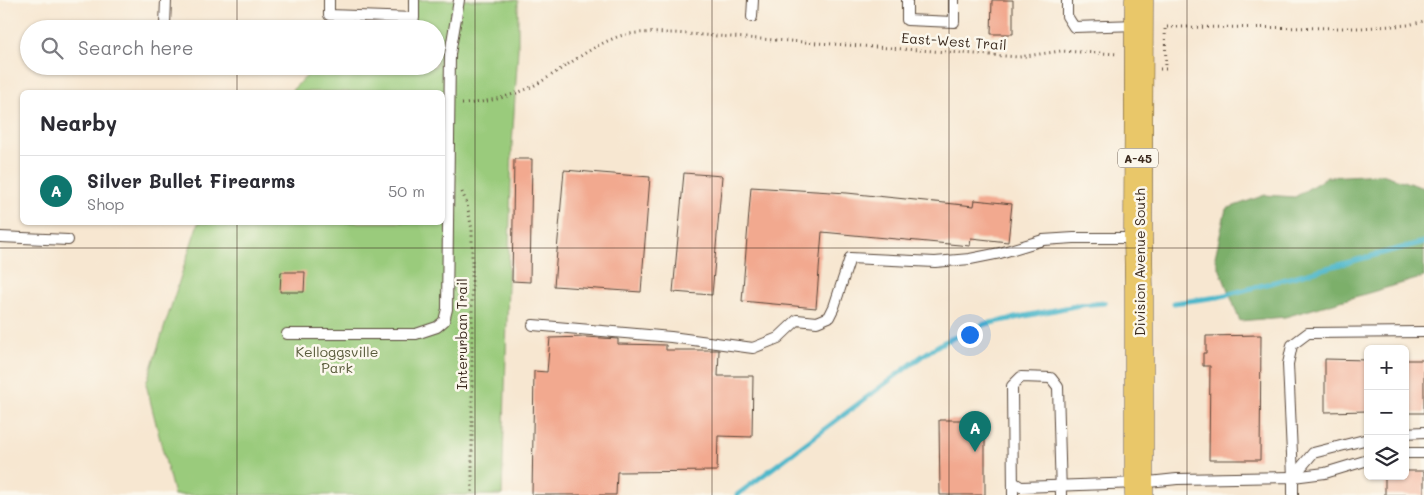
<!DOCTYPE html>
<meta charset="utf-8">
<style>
:root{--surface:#fff;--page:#f2f2f3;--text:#2b2b33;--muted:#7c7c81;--line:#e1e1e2;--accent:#0f766e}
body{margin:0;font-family:Mali,sans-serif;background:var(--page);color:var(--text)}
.controls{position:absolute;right:15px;bottom:15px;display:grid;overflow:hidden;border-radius:8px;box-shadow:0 1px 4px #0004}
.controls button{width:45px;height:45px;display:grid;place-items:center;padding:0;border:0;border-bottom:1px solid var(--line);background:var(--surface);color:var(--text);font:25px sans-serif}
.you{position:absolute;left:969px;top:334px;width:18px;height:18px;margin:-12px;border:4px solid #fff;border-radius:50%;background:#1a73e8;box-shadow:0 0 0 8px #1a73e833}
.badge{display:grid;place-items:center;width:32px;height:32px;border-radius:50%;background:var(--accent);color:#fff;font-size:16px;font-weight:700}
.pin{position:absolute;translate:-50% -41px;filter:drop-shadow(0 1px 2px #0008)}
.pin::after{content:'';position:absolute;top:26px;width:18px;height:15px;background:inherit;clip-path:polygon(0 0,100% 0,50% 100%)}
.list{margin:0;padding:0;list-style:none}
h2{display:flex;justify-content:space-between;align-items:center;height:65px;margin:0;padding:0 20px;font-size:21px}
h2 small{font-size:16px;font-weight:400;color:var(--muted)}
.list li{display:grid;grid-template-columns:32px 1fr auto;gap:15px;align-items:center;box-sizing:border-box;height:70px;padding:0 20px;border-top:1px solid var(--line)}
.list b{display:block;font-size:19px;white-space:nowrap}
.list p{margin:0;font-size:16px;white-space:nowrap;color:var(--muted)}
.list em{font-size:16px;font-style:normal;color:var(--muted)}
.icon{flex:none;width:28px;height:28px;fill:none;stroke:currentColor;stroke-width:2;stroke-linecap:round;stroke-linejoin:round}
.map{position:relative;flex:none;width:1424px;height:495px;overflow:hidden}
.search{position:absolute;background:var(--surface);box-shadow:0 1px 4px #0004;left:20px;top:20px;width:425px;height:55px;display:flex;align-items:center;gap:12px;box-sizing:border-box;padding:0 18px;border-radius:28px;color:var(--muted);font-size:19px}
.panel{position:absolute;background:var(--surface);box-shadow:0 1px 4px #0004;left:20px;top:90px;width:425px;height:135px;border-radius:8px}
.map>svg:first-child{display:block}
.green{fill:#9acb7b;stroke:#6a7a4c}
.forest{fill:#7baf6b;stroke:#5b6c44}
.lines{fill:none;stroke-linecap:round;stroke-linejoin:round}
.stream{stroke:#4db7ca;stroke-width:5}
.building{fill:#f2a98f}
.service-casing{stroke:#574639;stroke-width:12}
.primary-casing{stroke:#574639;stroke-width:29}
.path{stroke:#574639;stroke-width:3;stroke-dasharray:1 4;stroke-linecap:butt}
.service{stroke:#fff;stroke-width:10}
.primary{stroke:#e9c769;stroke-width:28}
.grid{fill:none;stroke:#3b2a1e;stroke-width:1;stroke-opacity:0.55}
.labels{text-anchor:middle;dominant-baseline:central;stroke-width:5;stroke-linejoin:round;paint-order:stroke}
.shield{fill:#fbf7ec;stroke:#75685c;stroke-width:1}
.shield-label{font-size:12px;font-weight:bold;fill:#3b2a1e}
.street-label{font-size:14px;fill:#3b2a1e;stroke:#fbf7ec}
.park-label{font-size:14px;fill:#585a3a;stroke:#fbf7ec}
</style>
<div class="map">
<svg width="1424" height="495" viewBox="0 0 1424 495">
<rect width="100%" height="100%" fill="#fbf7ec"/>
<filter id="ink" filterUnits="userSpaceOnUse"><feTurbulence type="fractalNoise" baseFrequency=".02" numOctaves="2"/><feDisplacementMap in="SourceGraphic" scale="10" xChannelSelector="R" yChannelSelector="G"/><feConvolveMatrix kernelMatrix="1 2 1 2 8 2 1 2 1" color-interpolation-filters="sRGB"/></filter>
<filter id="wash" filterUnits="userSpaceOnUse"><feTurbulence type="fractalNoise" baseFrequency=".0096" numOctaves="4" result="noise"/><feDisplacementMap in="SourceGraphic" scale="20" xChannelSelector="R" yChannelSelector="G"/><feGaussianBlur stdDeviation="1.12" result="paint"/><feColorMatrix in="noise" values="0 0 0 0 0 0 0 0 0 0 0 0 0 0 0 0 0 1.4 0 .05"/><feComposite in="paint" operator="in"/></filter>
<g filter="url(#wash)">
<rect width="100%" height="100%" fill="#f7e7d1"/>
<!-- green -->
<polygon class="green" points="410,0 518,0 518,49 512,145 502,495 174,495 146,384 198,223 442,222 442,92 290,92 309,74 341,66 436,66 436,29 408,29"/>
<!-- forest -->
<polygon class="forest" points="1382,174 1424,188 1424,277 1285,317 1240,321 1215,257 1226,209 1265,195 1295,197 1327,177"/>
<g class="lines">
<!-- stream -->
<g class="stream">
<polyline points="1174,303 1218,297 1424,242"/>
<polyline points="737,495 922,356 942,343 985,324 1080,305 1105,303"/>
</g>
</g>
<g id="blocks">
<!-- building -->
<g class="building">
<polygon points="992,0 1013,0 1013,34 991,34"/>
<polygon points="514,159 532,159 530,282 512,281"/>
<polygon points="564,170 650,177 641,292 554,286"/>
<polygon points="684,173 722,176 712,295 673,292"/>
<polygon points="751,187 847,193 974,206 975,200 1012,204 1008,242 971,238 970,246 822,232 816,308 742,301"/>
<polygon points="281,272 305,272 304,292 280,292"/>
<polygon points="1261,335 1260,460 1209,460 1210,366 1203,366 1203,353 1206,353 1206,336"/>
<polygon points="586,337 618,339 618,344 666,345 666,350 719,350 718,376 753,376 752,437 718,436 717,471 617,472 616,495 532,495 534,371 547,372 550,338"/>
<polygon points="1325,359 1368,360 1368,411 1325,412"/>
<rect x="1405" y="360" width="19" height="53"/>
<polygon points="939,420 985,420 985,495 940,495"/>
<polygon points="1405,471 1424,471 1424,495 1385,495 1385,476 1405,476"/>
</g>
</g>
</g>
<g filter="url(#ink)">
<use href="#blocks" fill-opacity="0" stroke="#574639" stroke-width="1"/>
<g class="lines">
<defs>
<g id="service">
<polyline points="329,0 329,15 414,18 414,0"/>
<polyline points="907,0 907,20 954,22 954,0"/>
<polyline points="1067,0 1067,16 1074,27 1138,25"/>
<polyline points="752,17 753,0"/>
<polyline points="165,25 166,0"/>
<polyline points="0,237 68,240"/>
<polyline points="533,325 671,337 753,348 778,338 797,320 817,322 829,317 834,307 850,258 935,262 970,259 1000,253 1043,240 1074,238 1137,238"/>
<polyline points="287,334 416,334 437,327 444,321 447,309 450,54 459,0"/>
<polyline points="1405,433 1424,432"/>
<polyline points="1405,453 1424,453"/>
<polyline points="1293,477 1288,364 1292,345 1308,333 1424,332"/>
<polyline points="1293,477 1313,453 1368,439"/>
<polyline points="1293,477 1325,473 1368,460"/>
<polyline points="1013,482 1021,487 1139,483 1177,479 1293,477 1293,495"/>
<polyline points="1013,495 1012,386 1021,377 1051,378 1058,387 1061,495"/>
</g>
<polyline id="primary" points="1139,0 1138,238 1139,290 1139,495"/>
</defs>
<!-- service casing -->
<use href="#service" class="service-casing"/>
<!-- primary casing -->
<use href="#primary" class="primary-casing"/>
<!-- path -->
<g class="path">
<polyline points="1160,69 1166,69 1165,27 1361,28 1408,25 1424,21"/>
<path d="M 462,104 C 484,103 509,97 529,88 C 560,73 587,47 620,36 C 637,31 657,33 674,33 L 1019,57 L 1061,51 L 1118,54"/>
<polyline points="462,192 467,204 472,230 472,495"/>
</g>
<!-- service -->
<use href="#service" class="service"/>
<!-- primary -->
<use href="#primary" class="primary"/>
</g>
</g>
<!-- grid -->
<path class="grid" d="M 237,0 L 237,29M 475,0 L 475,495M 712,0 L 712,495M 949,0 L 949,495M 1187,0 L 1187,495M 237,66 L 237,92M 237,222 L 237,495M 0,248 L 1424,248"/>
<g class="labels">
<!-- shield labels -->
<rect class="shield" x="1118" y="148.5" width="40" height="19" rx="4"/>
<g class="shield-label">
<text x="1138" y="158">A-45</text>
</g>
<!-- street labels -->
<g class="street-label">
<text transform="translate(954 41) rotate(4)">East-West Trail</text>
<text transform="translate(1139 262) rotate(-90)">Division Avenue South</text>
<text transform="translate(461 334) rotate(-90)">Interurban Trail</text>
</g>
<!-- park labels -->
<g class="park-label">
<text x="337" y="351">Kelloggsville<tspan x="337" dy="16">Park</tspan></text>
</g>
</g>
</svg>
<div class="controls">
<button>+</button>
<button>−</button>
<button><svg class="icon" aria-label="layers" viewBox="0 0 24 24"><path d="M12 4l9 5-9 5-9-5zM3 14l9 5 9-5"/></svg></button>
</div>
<div class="you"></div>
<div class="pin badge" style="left:975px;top:452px">A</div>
<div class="search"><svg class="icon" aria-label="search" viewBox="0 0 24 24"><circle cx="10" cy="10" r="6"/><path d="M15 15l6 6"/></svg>Search here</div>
<section class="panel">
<h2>Nearby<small></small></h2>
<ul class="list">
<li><span class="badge">A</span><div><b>Silver Bullet Firearms</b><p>Shop</p></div><em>50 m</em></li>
</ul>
</section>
</div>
